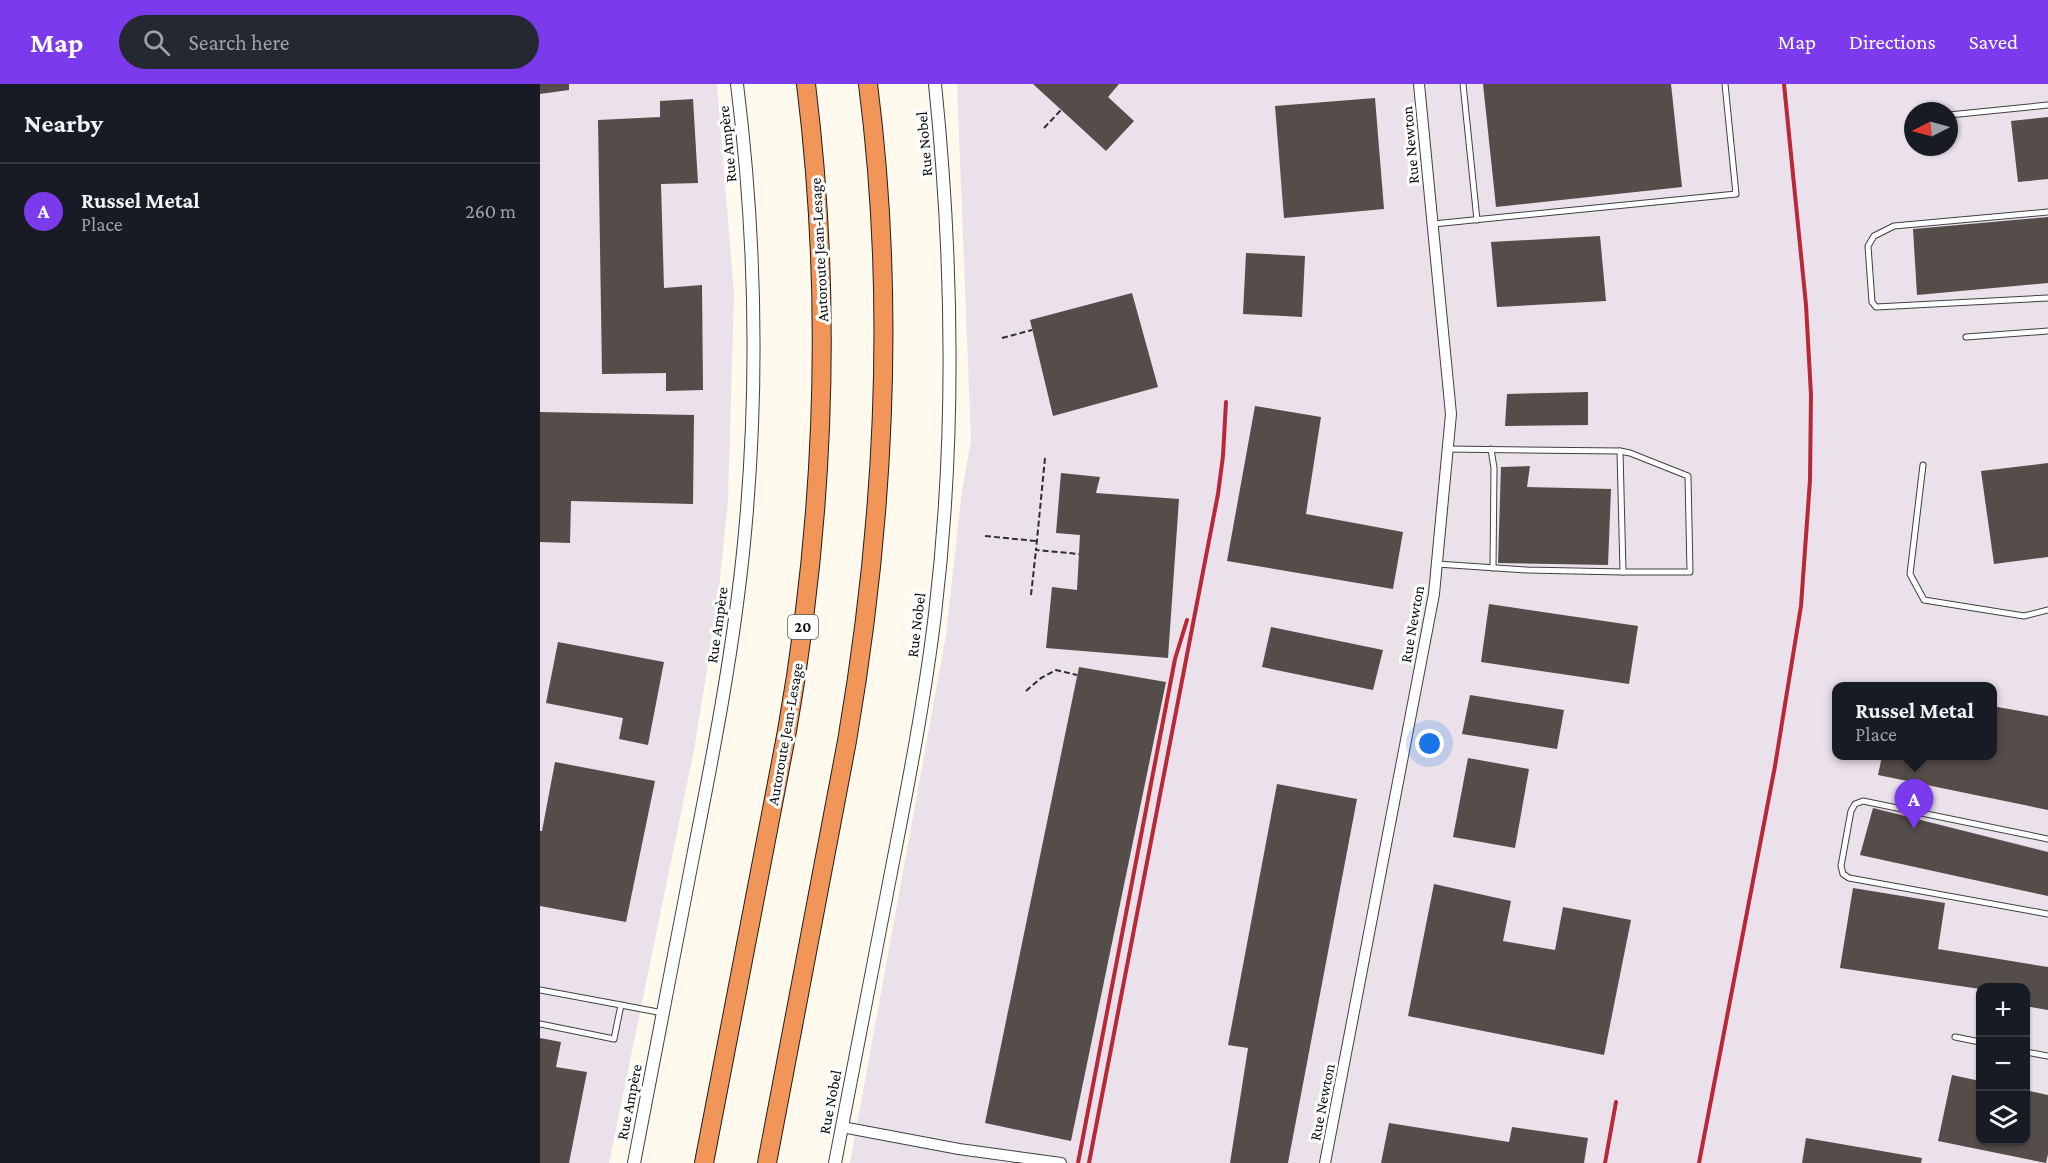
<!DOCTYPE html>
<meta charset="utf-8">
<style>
:root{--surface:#171b24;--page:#242831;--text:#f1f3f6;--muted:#9ea1a6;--line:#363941;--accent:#7c3aed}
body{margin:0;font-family:"Crimson Pro",serif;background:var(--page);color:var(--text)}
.controls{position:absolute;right:18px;bottom:18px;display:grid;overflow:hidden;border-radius:12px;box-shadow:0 2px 4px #0004}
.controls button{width:54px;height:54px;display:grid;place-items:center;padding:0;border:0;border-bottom:2px solid var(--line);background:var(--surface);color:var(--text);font:30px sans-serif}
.compass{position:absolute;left:1364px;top:18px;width:54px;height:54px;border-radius:50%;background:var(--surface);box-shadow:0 2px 4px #0004;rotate:264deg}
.you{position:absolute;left:890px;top:660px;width:21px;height:21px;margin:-15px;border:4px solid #fff;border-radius:50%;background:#1a73e8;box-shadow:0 0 0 9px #1a73e833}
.badge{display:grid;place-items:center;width:39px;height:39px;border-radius:50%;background:var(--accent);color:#fff;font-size:20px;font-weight:700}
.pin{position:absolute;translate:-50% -50px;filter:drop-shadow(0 2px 3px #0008)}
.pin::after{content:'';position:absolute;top:32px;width:21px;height:18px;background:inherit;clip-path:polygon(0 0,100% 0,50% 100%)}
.popup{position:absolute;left:1292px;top:598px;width:165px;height:78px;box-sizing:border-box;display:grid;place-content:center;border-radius:12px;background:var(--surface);filter:drop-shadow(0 2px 4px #0005);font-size:20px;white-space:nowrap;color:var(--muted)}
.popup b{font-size:22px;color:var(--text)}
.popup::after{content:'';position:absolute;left:50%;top:100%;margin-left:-12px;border:12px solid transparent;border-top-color:var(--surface)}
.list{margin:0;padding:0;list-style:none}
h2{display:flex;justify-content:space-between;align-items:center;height:78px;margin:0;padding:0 24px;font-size:26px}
h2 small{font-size:20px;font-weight:400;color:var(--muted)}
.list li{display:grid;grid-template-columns:39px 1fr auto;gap:18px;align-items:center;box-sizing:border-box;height:96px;padding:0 24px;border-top:2px solid var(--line)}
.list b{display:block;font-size:22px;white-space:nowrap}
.list p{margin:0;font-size:20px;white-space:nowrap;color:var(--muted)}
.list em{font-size:20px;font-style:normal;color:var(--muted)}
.icon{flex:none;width:33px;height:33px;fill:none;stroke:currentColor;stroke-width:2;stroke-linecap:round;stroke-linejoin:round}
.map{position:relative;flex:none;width:1508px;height:1079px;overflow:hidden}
header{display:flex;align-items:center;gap:36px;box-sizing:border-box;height:84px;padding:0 30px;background:var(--accent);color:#fff}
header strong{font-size:28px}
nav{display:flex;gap:33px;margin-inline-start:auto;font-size:21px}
.search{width:420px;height:54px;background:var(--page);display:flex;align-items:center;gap:15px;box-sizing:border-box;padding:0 21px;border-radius:33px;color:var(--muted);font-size:22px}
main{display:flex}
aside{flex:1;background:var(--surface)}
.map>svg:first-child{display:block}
.industrial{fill:#eae1eb;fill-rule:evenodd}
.building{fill:#554d49}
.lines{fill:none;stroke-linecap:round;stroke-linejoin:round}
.service-casing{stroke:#404040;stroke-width:7}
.minor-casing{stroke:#404040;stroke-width:12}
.tertiary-casing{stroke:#404040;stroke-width:14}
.motorway-casing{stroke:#1e1e1e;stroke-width:20}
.path{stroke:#2f2f2f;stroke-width:2;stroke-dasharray:6 3;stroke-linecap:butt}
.service{stroke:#fff;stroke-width:5}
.minor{stroke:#fff;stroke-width:10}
.tertiary{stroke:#fff;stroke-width:12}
.motorway{stroke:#f19658;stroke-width:18}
.rail{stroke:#b92837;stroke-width:4}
.labels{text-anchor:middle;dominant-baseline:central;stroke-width:6;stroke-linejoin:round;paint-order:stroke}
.shield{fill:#fff;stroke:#565656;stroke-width:1.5}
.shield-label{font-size:15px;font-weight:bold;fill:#0d0d0d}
.street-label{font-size:16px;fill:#0d0d0d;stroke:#fff}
</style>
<header>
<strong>Map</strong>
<div class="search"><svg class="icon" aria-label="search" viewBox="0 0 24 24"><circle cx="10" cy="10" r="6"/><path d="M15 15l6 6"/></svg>Search here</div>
<nav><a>Map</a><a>Directions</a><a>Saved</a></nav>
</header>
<main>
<aside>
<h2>Nearby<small></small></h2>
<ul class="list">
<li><span class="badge">A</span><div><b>Russel Metal</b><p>Place</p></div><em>260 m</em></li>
</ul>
</aside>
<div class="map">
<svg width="1508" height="1079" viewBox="0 0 1508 1079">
<rect width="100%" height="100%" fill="#fffaed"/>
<!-- industrial -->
<g class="industrial">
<polygon points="0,0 177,0 194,210 188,417 177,524 154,666 69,1079 0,1079"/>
<path d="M 417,0 L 1508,0 L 1508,1079 L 310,1079 L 406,551 L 422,407 L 431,357 ZM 1373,27 L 1409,27 L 1409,63 L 1373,63 ZM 1296,602 L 1452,602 L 1452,672 L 1296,672 ZM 1440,904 L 1486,904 L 1486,1056 L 1440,1056 Z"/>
</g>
<!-- building -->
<g class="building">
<polygon points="0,0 29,0 29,6 0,10"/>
<polygon points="493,0 579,0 568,13 594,37 566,67"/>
<polygon points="943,0 1131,0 1142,103 956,123"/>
<polygon points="835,14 844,125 744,134 735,22"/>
<polygon points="153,15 158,99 121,100 124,204 162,201 163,306 126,307 126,289 62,290 58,36 120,33 120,17"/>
<polygon points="1508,33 1508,95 1478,98 1471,37"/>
<polygon points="1508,133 1508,199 1377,211 1373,145"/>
<polygon points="1060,152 1066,217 957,223 951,158"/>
<polygon points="706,169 765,172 762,233 703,230"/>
<polygon points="592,209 618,303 513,332 490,236"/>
<polygon points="1048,308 1048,341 965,342 967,310"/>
<polygon points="715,322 781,333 766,430 863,448 853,505 687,477"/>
<polygon points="0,328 154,331 153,420 31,417 30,459 0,458"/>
<polygon points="1508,379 1508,473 1454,480 1441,387"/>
<polygon points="990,382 987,403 1071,405 1068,481 958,479 961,383"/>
<polygon points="521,389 560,393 556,409 639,415 628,574 506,564 512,503 537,506 540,451 516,449"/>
<polygon points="949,520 1098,542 1089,600 941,578"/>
<polygon points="731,543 843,566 833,606 722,583"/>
<polygon points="18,558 124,578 108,661 79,655 83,634 6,619"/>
<polygon points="539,583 626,598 531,1057 445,1039"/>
<polygon points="930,611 1024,626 1017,665 922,650"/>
<polygon points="1452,622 1508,632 1508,726 1338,691 1342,672 1452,672"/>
<polygon points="928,674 989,685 975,764 913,753"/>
<polygon points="15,678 115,697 86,838 0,822 0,747 2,747"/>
<polygon points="737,700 817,715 748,1079 690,1079 708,964 688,961"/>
<polygon points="1333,724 1508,768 1508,812 1320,771"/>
<polygon points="894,800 971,817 963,857 1015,866 1023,823 1091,836 1064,971 868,932"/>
<polygon points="1313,804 1405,819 1398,865 1508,883 1508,926 1485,922 1485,903 1440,905 1300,884"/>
<polygon points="0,954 21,958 16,983 47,988 29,1079 0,1079"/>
<polygon points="1412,991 1440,997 1440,1056 1485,1056 1485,1006 1508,1011 1508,1070 1506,1079 1398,1057"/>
<polygon points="849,1039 969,1058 972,1043 1048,1054 1044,1079 841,1079"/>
<polygon points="1266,1054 1382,1074 1381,1079 1262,1079"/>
</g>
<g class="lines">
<defs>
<g id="service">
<polyline points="923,0 937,136"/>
<polyline points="1409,31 1508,21"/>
<polyline points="1508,128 1354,142 1334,152 1328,162 1332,218 1336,223 1508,214"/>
<polyline points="893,140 1196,110 1185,0"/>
<polyline points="1426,253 1508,247"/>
<polyline points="907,365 1080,367 1090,369 1148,392 1150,488 1083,488"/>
<polyline points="951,365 954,384 953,484"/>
<polyline points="1383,381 1370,490 1384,516 1484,532 1508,526"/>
<polyline points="897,480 987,486 1083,488 1080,367"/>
<polyline points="1508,755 1323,717 1315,720 1311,727 1301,782 1303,790 1309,794 1508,830"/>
<polyline points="0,906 81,921 74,955 0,940"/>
<polyline points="81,921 123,929"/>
<polyline points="1415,953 1440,958"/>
<polyline points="1486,968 1508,972"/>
</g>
<g id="minor">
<polyline points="302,1043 419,1065 521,1079"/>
<polyline points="785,1079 894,510 911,330 879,0"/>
</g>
<g id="tertiary">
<path d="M 94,1079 C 114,973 135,868 155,762 C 175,661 194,561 204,459 C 219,306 216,152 197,0"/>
<path d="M 295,1079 C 314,979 334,878 353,778 C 369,696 385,613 395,530 C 416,354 413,176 395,0"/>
</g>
<g id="motorway">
<path d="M 164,1079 L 247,647 C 285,431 293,218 266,0"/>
<path d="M 227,1079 L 307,657 C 344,441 356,218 328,0"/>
</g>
</defs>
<!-- service casing -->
<use href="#service" class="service-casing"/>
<!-- minor casing -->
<use href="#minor" class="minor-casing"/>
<!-- tertiary casing -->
<use href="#tertiary" class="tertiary-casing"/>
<!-- motorway casing -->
<use href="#motorway" class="motorway-casing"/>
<!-- path -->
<g class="path">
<polyline points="504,44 521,26"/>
<polyline points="462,254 492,246"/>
<polyline points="505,374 496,466 539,470"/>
<polyline points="445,452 496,457"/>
<polyline points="491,511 496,466"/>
<polyline points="486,607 501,594 516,586 537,591"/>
</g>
<!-- service -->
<use href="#service" class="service"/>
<!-- minor -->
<use href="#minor" class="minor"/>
<!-- tertiary -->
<use href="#tertiary" class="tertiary"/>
<!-- motorway -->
<use href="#motorway" class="motorway"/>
<!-- rail -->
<g class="rail">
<polyline points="538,1079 635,575 647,536"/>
<polyline points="549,1079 678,410 683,372 686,318"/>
<polyline points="1065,1079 1076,1018"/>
<polyline points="1159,1079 1235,682 1261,522 1270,396 1271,311 1266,221 1244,0"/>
</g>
</g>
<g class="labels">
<!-- shield labels -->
<rect class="shield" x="248" y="531" width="30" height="24" rx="4.5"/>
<g class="shield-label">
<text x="263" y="543">20</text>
</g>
<!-- street labels -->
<g class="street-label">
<text transform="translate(187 60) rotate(-96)">Rue Ampère</text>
<text transform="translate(384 60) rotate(-95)">Rue Nobel</text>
<text transform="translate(870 61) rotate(-95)">Rue Newton</text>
<text transform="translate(279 166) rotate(-93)">Autoroute Jean-Lesage</text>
<text transform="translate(872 540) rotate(-80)">Rue Newton</text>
<text transform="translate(177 541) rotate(-82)">Rue Ampère</text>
<text transform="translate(376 541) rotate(-83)">Rue Nobel</text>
<text transform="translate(245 650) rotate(-80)">Autoroute Jean-Lesage</text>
<text transform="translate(89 1018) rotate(-79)">Rue Ampère</text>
<text transform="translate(290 1018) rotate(-79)">Rue Nobel</text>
<text transform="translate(782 1018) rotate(-79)">Rue Newton</text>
</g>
</g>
</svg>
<div class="controls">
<button>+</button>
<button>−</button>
<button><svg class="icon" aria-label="layers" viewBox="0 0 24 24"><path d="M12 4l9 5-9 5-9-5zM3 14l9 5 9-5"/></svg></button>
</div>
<svg class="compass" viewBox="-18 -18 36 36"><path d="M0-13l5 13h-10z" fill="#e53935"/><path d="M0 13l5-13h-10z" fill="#9ea1a6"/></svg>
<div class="you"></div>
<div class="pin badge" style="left:1374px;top:745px">A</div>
<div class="popup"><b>Russel Metal</b>Place</div>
</div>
</main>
